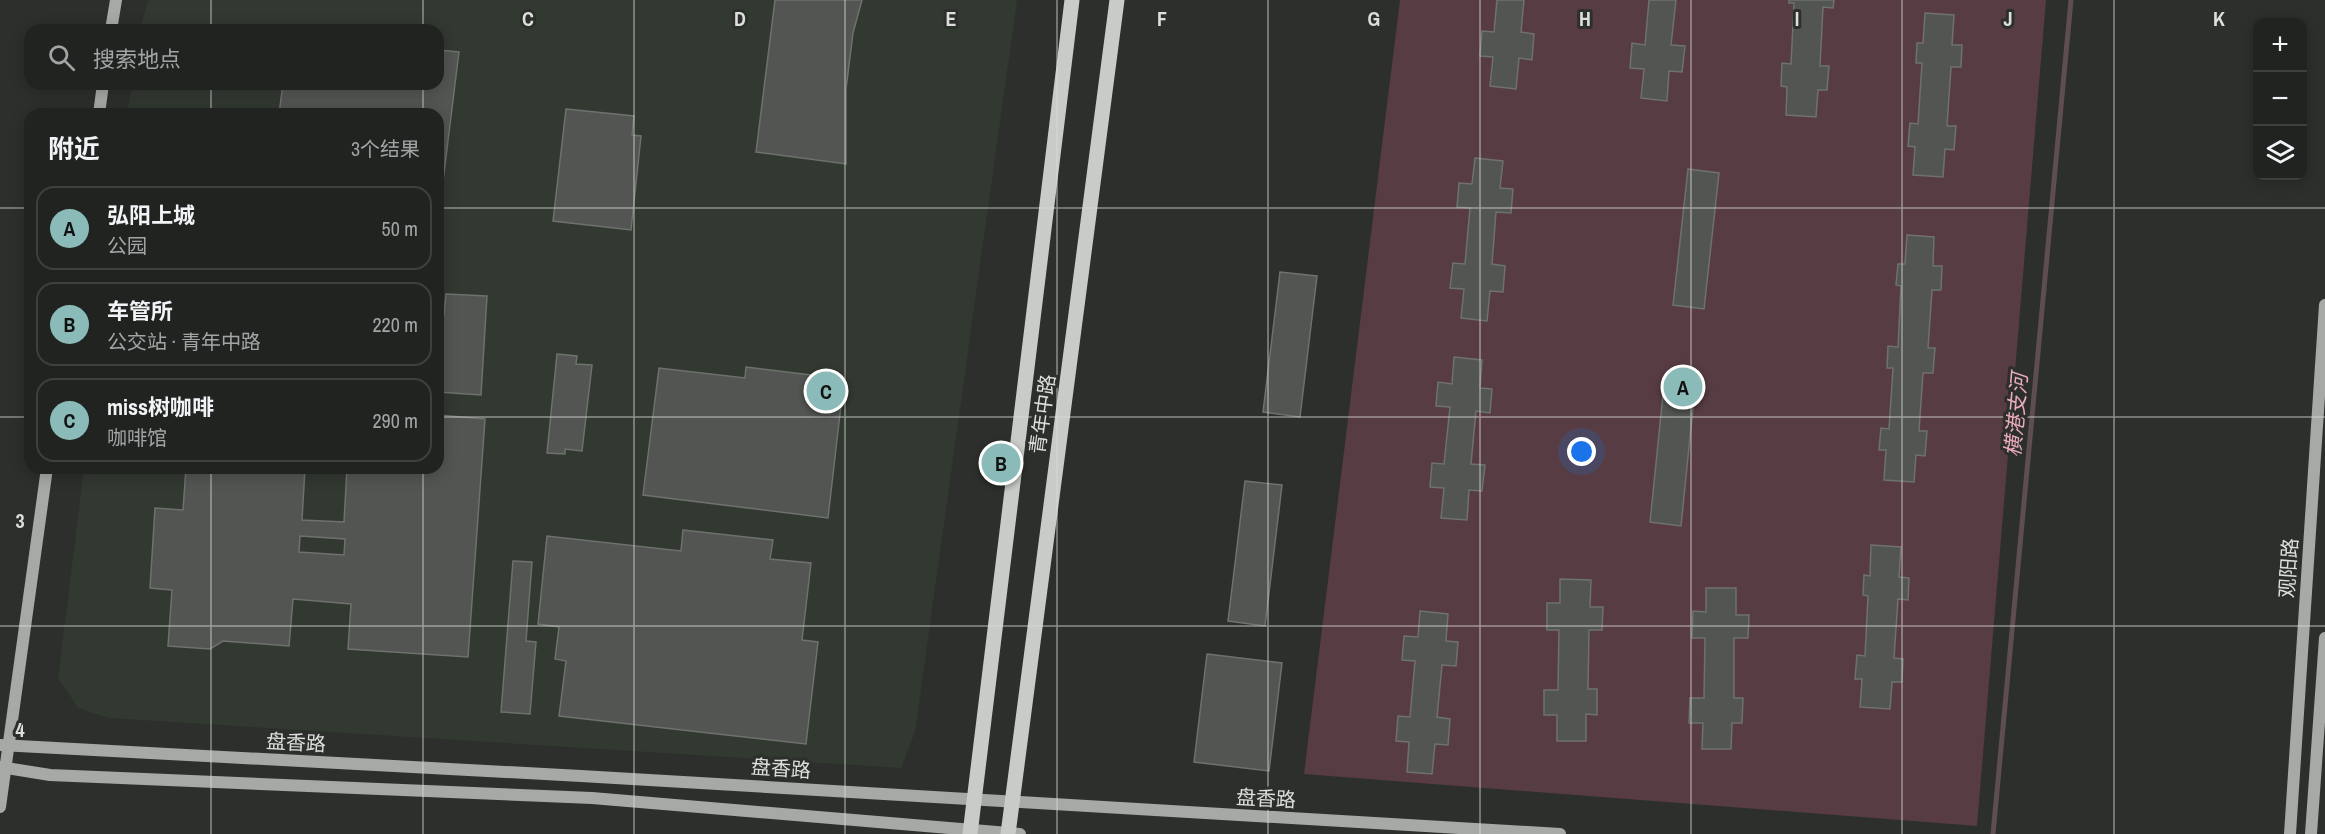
<!DOCTYPE html>
<html lang="zh">
<meta charset="utf-8">
<style>
:root{--surface:#212320;--page:#292b29;--text:#f1f3f6;--muted:#a2a4a5;--line:#3e403e;--accent:#8bbbb9}
body{margin:0;font-family:"Archivo Narrow","Noto Sans SC",sans-serif;background:var(--page);color:var(--text)}
.controls{position:absolute;right:18px;top:18px;display:grid;overflow:hidden;border-radius:12px;box-shadow:0 3px 15px #0003}
.controls button{width:54px;height:54px;display:grid;place-items:center;padding:0;border:0;border-bottom:2px solid var(--line);background:var(--surface);color:var(--text);font:30px sans-serif}
.you{position:absolute;left:1582px;top:452px;width:21px;height:21px;margin:-15px;border:4px solid #fff;border-radius:50%;background:#1a73e8;box-shadow:0 0 0 9px #1a73e833}
.badge{display:grid;place-items:center;width:39px;height:39px;border-radius:50%;background:var(--accent);color:#111;font-size:20px;font-weight:700}
.pin{position:absolute;translate:-50% -50%;border:3px solid #fff;box-shadow:0 2px 6px #0006}
.list{margin:0;padding:0;list-style:none}
h2{display:flex;justify-content:space-between;align-items:center;height:78px;margin:0;padding:0 24px;font-size:26px}
h2 small{font-size:20px;font-weight:400;color:var(--muted)}
.list li{display:grid;grid-template-columns:39px 1fr auto;gap:18px;align-items:center;box-sizing:border-box;height:84px;margin:0 12px 12px;padding:0 12px;border:2px solid var(--line);border-radius:18px}
.list b{display:block;font-size:22px;white-space:nowrap}
.list p{margin:0;font-size:20px;white-space:nowrap;color:var(--muted)}
.list em{font-size:20px;font-style:normal;color:var(--muted)}
.icon{flex:none;width:33px;height:33px;fill:none;stroke:currentColor;stroke-width:2;stroke-linecap:round;stroke-linejoin:round}
.map{position:relative;flex:none;width:2325px;height:834px;overflow:hidden}
.search{position:absolute;background:var(--surface);box-shadow:0 3px 15px #0003;left:24px;top:24px;width:420px;height:66px;display:flex;align-items:center;gap:15px;box-sizing:border-box;padding:0 21px;border-radius:18px;color:var(--muted);font-size:22px}
.panel{position:absolute;background:var(--surface);box-shadow:0 3px 15px #0003;left:24px;top:108px;width:420px;height:366px;border-radius:18px}
.map>svg:first-child{display:block}
.built{fill:#323931}
.green{fill:#573d43}
.lines{fill:none;stroke-linecap:round;stroke-linejoin:round}
.stream{stroke:#5e4d51;stroke-width:5}
.building{fill:#525552;stroke:#6e716d;stroke-width:1.5;fill-rule:evenodd}
.secondary{stroke:#a6a9a6;stroke-width:12}
.primary{stroke:#c8cbc8;stroke-width:15}
.grid{fill:none;stroke:#dddfdd;stroke-width:1.5;stroke-opacity:0.55}
.labels{text-anchor:middle;dominant-baseline:central;stroke-width:6;stroke-linejoin:round;paint-order:stroke}
.street-label{font-size:20px;fill:#dddfdd;stroke:#2c2f2b}
.water-label{font-size:21px;font-style:italic;fill:#e9abb9;stroke:#2c2f2b}
.grid-label{font-size:20px;text-anchor:middle;font-weight:bold;fill:#dddfdd;stroke:#2c2f2b;stroke-width:6;stroke-linejoin:round;paint-order:stroke}
</style>
<div class="map">
<svg width="2325" height="834" viewBox="0 0 2325 834">
<rect width="100%" height="100%" fill="#2c2f2b"/>
<!-- built -->
<polygon class="built" points="148,0 1017,0 915,732 901,768 109,718 78,708 58,678 84,468 438,468 438,114 127,114 132,84 438,84 438,30 140,30"/>
<!-- green -->
<polygon class="green" points="1400,0 2046,0 1977,826 1304,774"/>
<g class="lines">
<!-- stream -->
<polyline class="stream" points="1993,834 2071,0"/>
</g>
<!-- building -->
<g class="building">
<polygon points="775,0 862,0 853,33 846,89 846,164 756,152"/>
<polygon points="1497,0 1524,0 1521,32 1534,34 1532,60 1519,58 1516,89 1490,86 1493,57 1480,56 1482,31 1494,32"/>
<polygon points="1649,0 1676,0 1671,45 1685,46 1682,72 1669,71 1667,101 1641,98 1644,69 1630,68 1632,43 1645,45"/>
<polygon points="1789,0 1834,0 1833,8 1823,7 1820,66 1829,66 1827,90 1818,90 1816,117 1786,115 1787,87 1781,86 1782,63 1791,64 1794,3 1789,3"/>
<polygon points="1925,13 1954,15 1952,45 1962,45 1961,67 1951,67 1947,126 1956,126 1954,150 1945,149 1943,177 1913,175 1915,147 1908,146 1910,123 1918,124 1922,63 1916,63 1917,43 1923,43"/>
<polygon points="438,50 459,52 443,181 438,180 438,114 279,114 283,84 438,84"/>
<polygon points="566,109 634,116 632,135 641,136 631,230 553,221"/>
<polygon points="1475,158 1503,161 1500,188 1513,189 1511,213 1496,212 1492,264 1505,266 1503,292 1490,291 1487,321 1461,318 1464,289 1450,288 1453,263 1465,264 1470,208 1457,207 1459,183 1472,184"/>
<polygon points="1688,169 1719,173 1704,309 1673,305"/>
<polygon points="1907,235 1934,237 1933,266 1942,266 1941,290 1932,290 1928,348 1935,348 1933,373 1923,373 1919,431 1927,431 1925,456 1916,455 1914,482 1884,480 1886,450 1879,450 1881,428 1889,429 1893,368 1887,368 1888,346 1898,347 1901,286 1896,285 1898,264 1905,264"/>
<polygon points="1280,272 1317,276 1300,417 1263,412"/>
<polygon points="446,294 487,296 481,395 438,392 438,315 444,315"/>
<polygon points="557,354 577,356 576,364 592,365 582,451 565,449 565,454 547,453"/>
<polygon points="1454,357 1482,360 1480,388 1492,389 1490,413 1476,411 1471,464 1485,465 1482,491 1469,490 1467,520 1441,518 1444,488 1430,487 1432,463 1444,464 1450,407 1436,406 1438,382 1452,384"/>
<polygon points="746,367 844,379 828,518 643,495 659,368 745,378"/>
<polygon points="1664,385 1695,388 1681,526 1650,522"/>
<path d="M 438,415 L 485,419 L 468,657 L 348,649 L 351,604 L 293,599 L 289,646 L 223,641 L 210,649 L 168,646 L 172,590 L 150,588 L 155,508 L 183,510 L 186,468 L 305,468 L 302,520 L 344,522 L 347,468 L 438,468 ZM 300,536 L 345,539 L 344,555 L 299,552 Z"/>
<polygon points="1245,481 1282,485 1265,626 1228,621"/>
<polygon points="683,530 773,540 770,559 811,563 802,640 818,642 806,744 559,716 566,661 555,659 559,627 538,624 547,536 681,551"/>
<polygon points="1871,545 1901,547 1899,577 1909,578 1908,600 1898,599 1894,658 1903,659 1902,682 1892,682 1890,709 1860,707 1862,679 1855,679 1857,655 1865,656 1868,596 1863,595 1864,575 1870,576"/>
<polygon points="513,561 532,562 526,641 536,642 530,714 501,712"/>
<polygon points="1560,579 1591,580 1590,607 1603,607 1602,630 1589,630 1588,689 1597,689 1597,715 1586,714 1586,741 1557,741 1557,715 1544,715 1544,690 1558,690 1559,630 1547,630 1547,603 1560,603"/>
<polygon points="1706,588 1736,588 1736,615 1749,615 1748,638 1734,638 1734,698 1743,698 1742,723 1732,723 1731,749 1702,749 1703,723 1689,723 1690,698 1704,698 1705,638 1692,638 1693,611 1706,612"/>
<polygon points="1420,611 1448,614 1446,641 1458,642 1456,666 1442,665 1437,717 1450,719 1448,745 1435,744 1432,774 1407,772 1409,742 1396,741 1398,716 1410,717 1415,661 1402,660 1404,636 1418,637"/>
<polygon points="1207,654 1282,663 1269,771 1194,762"/>
</g>
<g class="lines">
<!-- secondary -->
<g class="secondary">
<polyline points="111,30 116,0"/>
<polyline points="99,114 103,84"/>
<polyline points="0,745 581,776 1560,834"/>
<polyline points="0,767 50,775 592,798 1020,834"/>
<polyline points="0,807 47,468"/>
<polyline points="2290,834 2325,305"/>
<polyline points="2311,834 2325,638"/>
</g>
<!-- primary -->
<g class="primary">
<polyline points="970,834 1072,0"/>
<polyline points="1008,834 1117,0"/>
</g>
</g>
<!-- grid -->
<path class="grid" d="M 211,0 L 211,30M 423,0 L 423,30M 634,0 L 634,834M 845,0 L 845,834M 1057,0 L 1057,834M 1268,0 L 1268,834M 1480,0 L 1480,834M 1691,0 L 1691,834M 1902,0 L 1902,834M 2114,0 L 2114,834M 211,84 L 211,114M 423,84 L 423,114M 0,208 L 30,208M 438,208 L 2325,208M 0,417 L 30,417M 438,417 L 2325,417M 211,468 L 211,834M 423,468 L 423,834M 0,626 L 2325,626"/>
<g class="labels">
<!-- street labels -->
<g class="street-label">
<text transform="translate(1042 414) rotate(-82)">青年中路</text>
<text transform="translate(2288 568) rotate(-86)">观阳路</text>
<text transform="translate(296 742) rotate(3)">盘香路</text>
<text transform="translate(781 768) rotate(4)">盘香路</text>
<text transform="translate(1266 798) rotate(3)">盘香路</text>
</g>
<!-- water labels -->
<g class="water-label">
<text transform="translate(2016 415) rotate(-85)">横港支河</text>
</g>
</g>
<g class="grid-label">
<text x="528" y="26">C</text>
<text x="740" y="26">D</text>
<text x="951" y="26">E</text>
<text x="1162" y="26">F</text>
<text x="1374" y="26">G</text>
<text x="1585" y="26">H</text>
<text x="1797" y="26">I</text>
<text x="2008" y="26">J</text>
<text x="2219" y="26">K</text>
<text x="20" y="528">3</text>
<text x="20" y="737">4</text>
</g>
</svg>
<div class="controls">
<button>+</button>
<button>−</button>
<button><svg class="icon" aria-label="layers" viewBox="0 0 24 24"><path d="M12 4l9 5-9 5-9-5zM3 14l9 5 9-5"/></svg></button>
</div>
<div class="you"></div>
<div class="pin badge" style="left:1683px;top:387px">A</div>
<div class="pin badge" style="left:1001px;top:463px">B</div>
<div class="pin badge" style="left:826px;top:391px">C</div>
<div class="search"><svg class="icon" aria-label="search" viewBox="0 0 24 24"><circle cx="10" cy="10" r="6"/><path d="M15 15l6 6"/></svg>搜索地点</div>
<section class="panel">
<h2>附近<small>3个结果</small></h2>
<ul class="list">
<li><span class="badge">A</span><div><b>弘阳上城</b><p>公园</p></div><em>50 m</em></li>
<li><span class="badge">B</span><div><b>车管所</b><p>公交站 · 青年中路</p></div><em>220 m</em></li>
<li><span class="badge">C</span><div><b>miss树咖啡</b><p>咖啡馆</p></div><em>290 m</em></li>
</ul>
</section>
</div>
